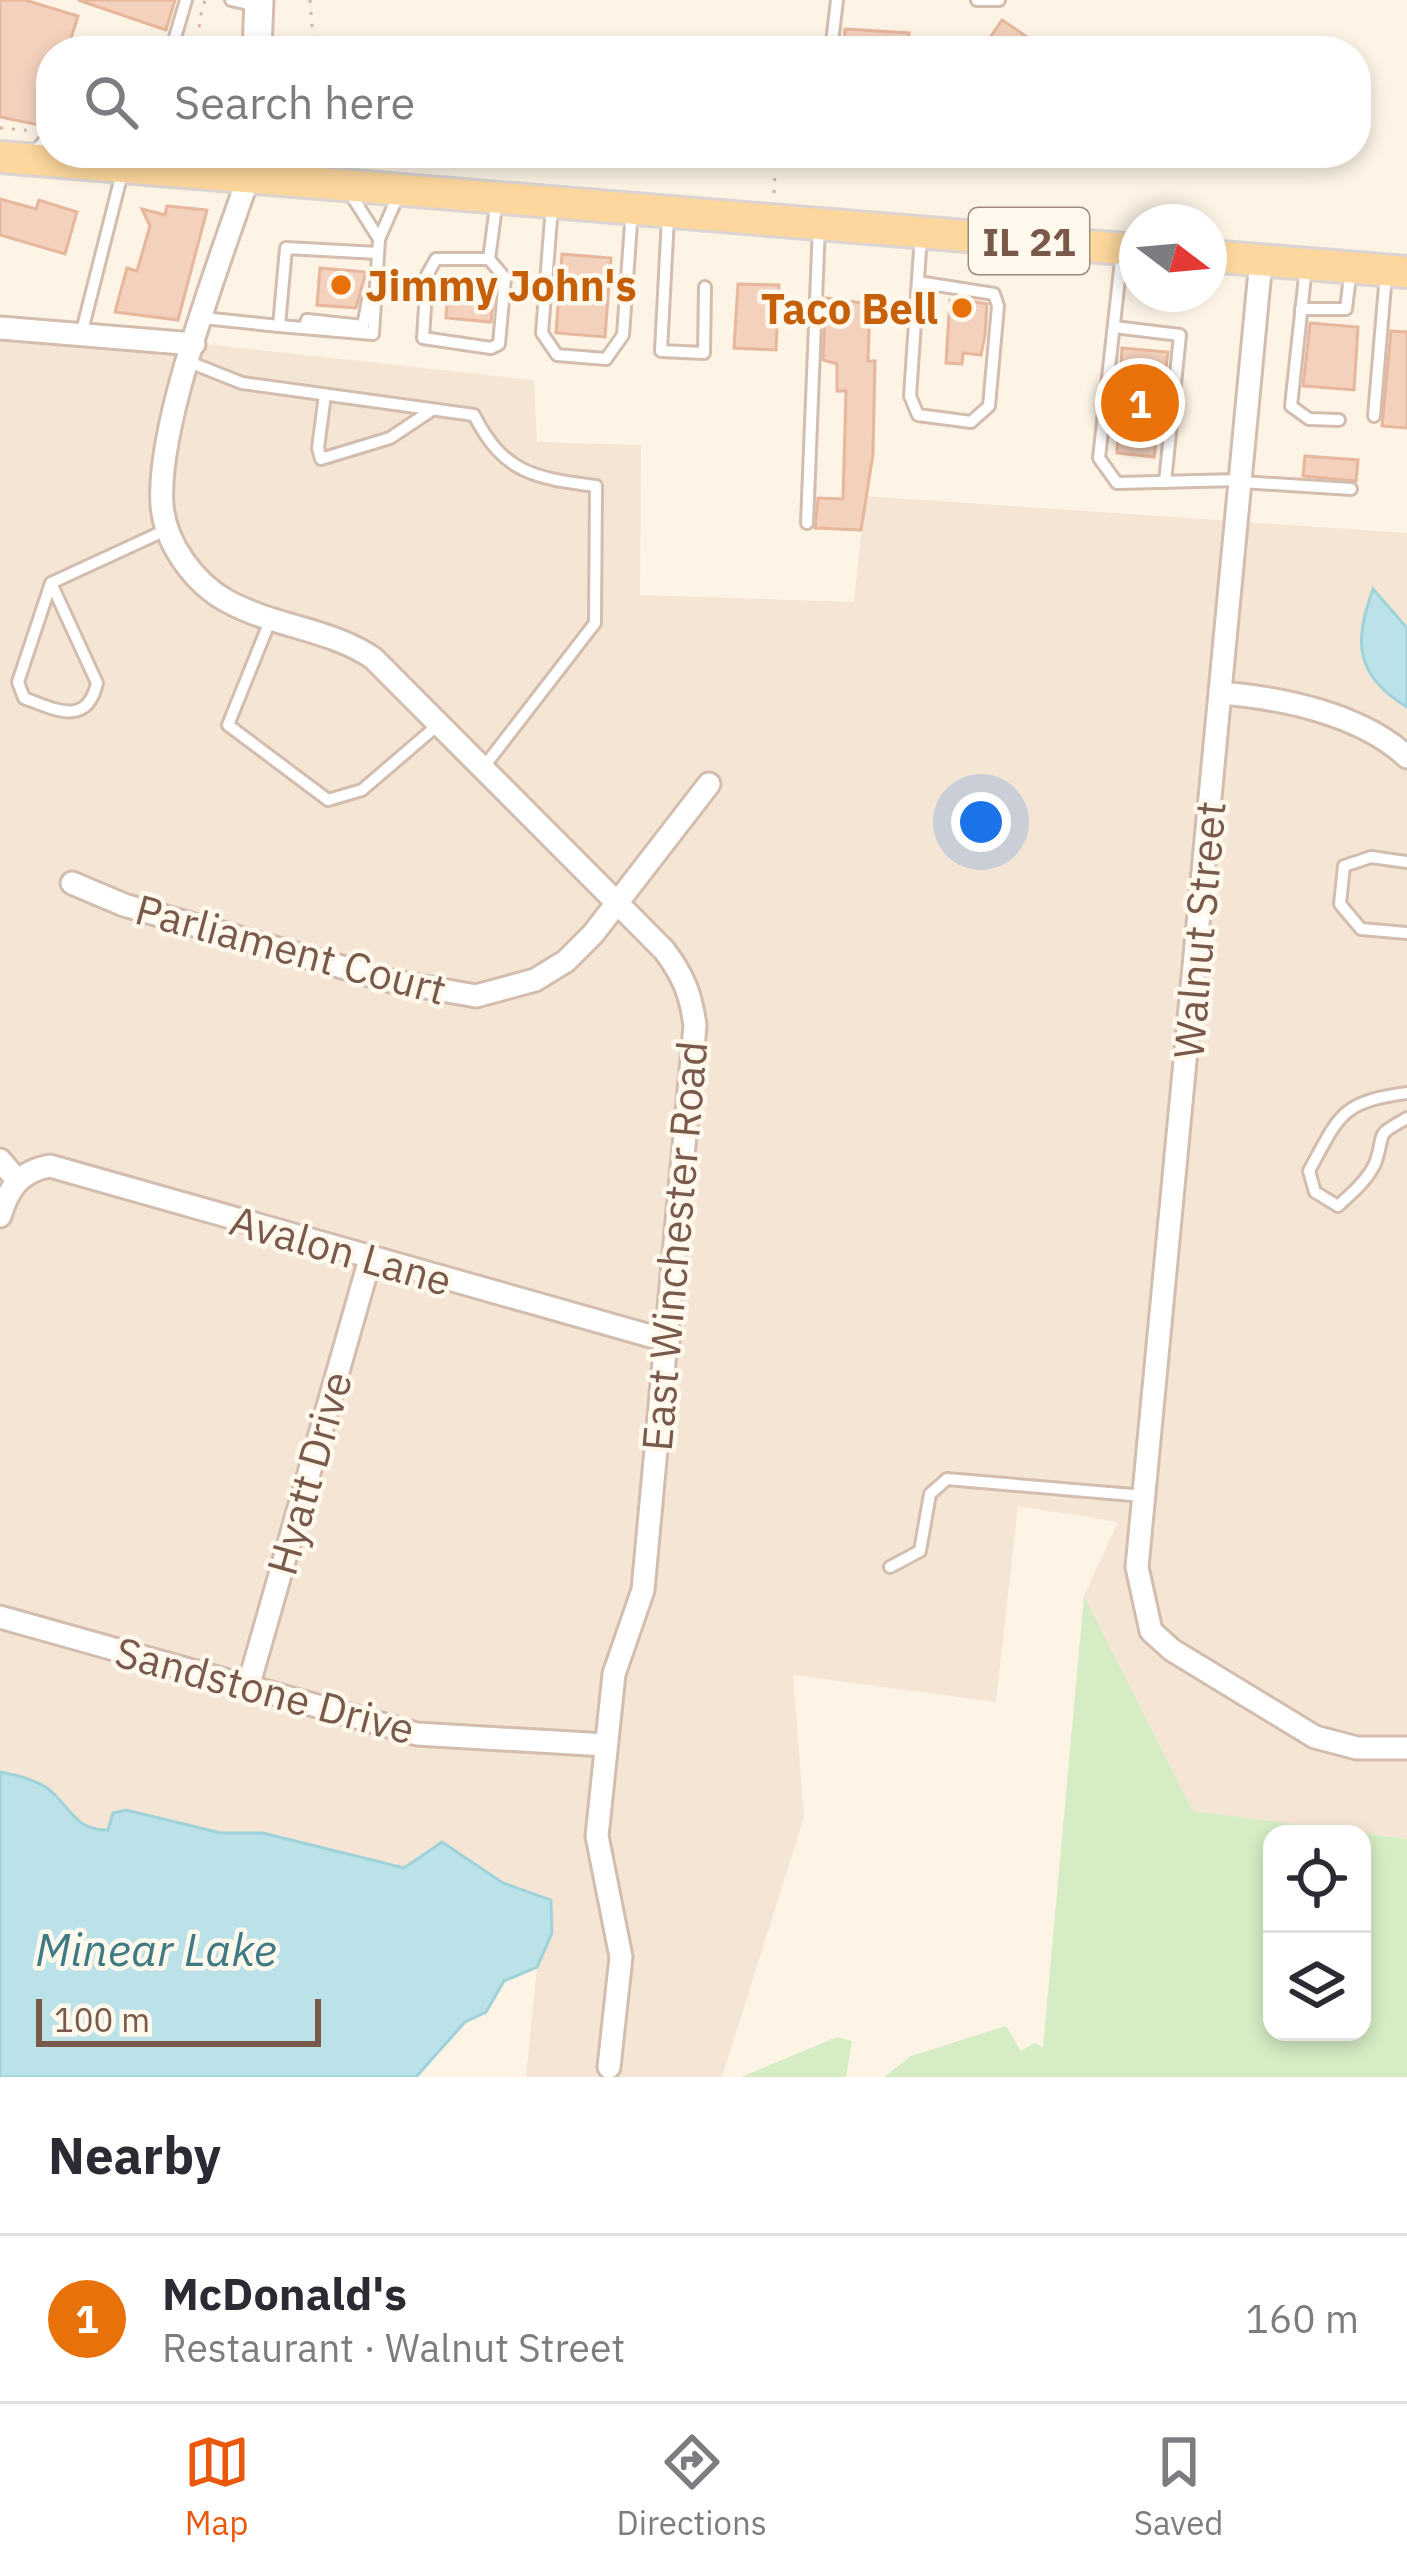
<!DOCTYPE html>
<meta charset="utf-8">
<style>
:root{--surface:#fff;--page:#f7f7f7;--text:#2b2b33;--muted:#7c7c81;--line:#e1e1e2;--accent:#ea580c}
body{margin:0;font-family:"IBM Plex Sans",sans-serif;background:var(--page);color:var(--text)}
.controls{position:absolute;right:36px;bottom:36px;display:grid;overflow:hidden;border-radius:24px;box-shadow:0 6px 18px #0003}
.controls button{width:108px;height:108px;display:grid;place-items:center;padding:0;border:0;border-bottom:3px solid var(--line);background:var(--surface);color:var(--text);font:60px sans-serif}
.compass{position:absolute;left:1119px;top:204px;width:108px;height:108px;border-radius:50%;background:var(--surface);box-shadow:0 6px 18px #0003;rotate:106deg}
.scale{position:absolute;left:36px;bottom:30px;width:285px;box-sizing:border-box;padding-left:12px;border:6px solid #78594a;border-top:0;font-size:33px;line-height:42px;white-space:nowrap;color:#78594a;-webkit-text-stroke:9px #fff8ed;paint-order:stroke}
.you{position:absolute;left:981px;top:822px;width:42px;height:42px;margin:-30px;border:9px solid #fff;border-radius:50%;background:#1a73e8;box-shadow:0 0 0 18px #1a73e833}
.badge{display:grid;place-items:center;width:78px;height:78px;border-radius:50%;background:var(--accent);color:#fff;font-size:39px;font-weight:700}
.pin{position:absolute;translate:-50% -50%;border:6px solid #fff;box-shadow:0 3px 12px #0006}
.list{margin:0;padding:0;list-style:none}
h2{display:flex;justify-content:space-between;align-items:center;height:156px;margin:0;padding:0 48px;font-size:51px}
h2 small{font-size:39px;font-weight:400;color:var(--muted)}
.list li{display:grid;grid-template-columns:78px 1fr auto;gap:36px;align-items:center;box-sizing:border-box;height:168px;padding:0 48px;border-top:3px solid var(--line)}
.list b{display:block;font-size:45px;white-space:nowrap}
.list p{margin:0;font-size:39px;white-space:nowrap;color:var(--muted)}
.list em{font-size:39px;font-style:normal;color:var(--muted)}
.icon{flex:none;width:66px;height:66px;fill:none;stroke:currentColor;stroke-width:2;stroke-linecap:round;stroke-linejoin:round}
.map{position:relative;flex:none;width:1407px;height:2077px;overflow:hidden}
.search{position:absolute;background:var(--surface);box-shadow:0 6px 18px #0003;left:36px;right:36px;top:36px;height:132px;display:flex;align-items:center;gap:30px;box-sizing:border-box;padding:0 42px;border-radius:48px;color:var(--muted);font-size:45px}
.sheet{height:324px;background:var(--surface)}
nav{display:flex;justify-content:space-around;align-items:center;box-sizing:border-box;height:168px;border-top:3px solid var(--line);background:var(--surface);font-size:33px;color:var(--muted)}
nav a{display:grid;justify-items:center;gap:6px}
nav .on{color:var(--accent)}
.map>svg:first-child{display:block}
.residential{fill:#f5e5d4}
.green{fill:#d5ecc4;fill-rule:evenodd}
.water{fill:#bae2e8;stroke:#a0d2da;stroke-width:3}
.building{fill:#f3d1bd;stroke:#e7b79d;stroke-width:3}
.lines{fill:none;stroke-linecap:round;stroke-linejoin:round}
.lane-casing{stroke:#d2bdae;stroke-width:16}
.street-casing{stroke:#d2bdae;stroke-width:27}
.secondary-casing{stroke:#d5bdac;stroke-width:33}
.primary-casing{stroke:#dcd4d0;stroke-width:36}
.path{stroke:#d9b4a0;stroke-width:3;stroke-dasharray:3 9;stroke-linecap:butt}
.lane{stroke:#fff;stroke-width:10}
.street{stroke:#fff;stroke-width:21}
.secondary{stroke:#fff;stroke-width:27}
.primary{stroke:#fdd79d;stroke-width:30}
.food-dot{fill:#e8710a;stroke:#fff8ed;stroke-width:4.5}
.labels{text-anchor:middle;dominant-baseline:central;stroke-width:9;stroke-linejoin:round;paint-order:stroke}
.shield{fill:#fff8ed;stroke:#a0897b;stroke-width:3}
.shield-label{font-size:39px;font-weight:bold;fill:#78594a}
.food-label{font-size:42px;font-weight:bold;fill:#c56008;stroke:#fff8ed;text-anchor:start}
.street-label{font-size:42px;fill:#78594a;stroke:#fff8ed}
.water-label{font-size:45px;font-style:italic;fill:#3f7b84;stroke:#fff8ed}
</style>
<div class="map">
<svg width="1407" height="2077" viewBox="0 0 1407 2077">
<rect width="100%" height="100%" fill="#fdf4e6"/>
<!-- residential -->
<polygon class="residential" points="0,322 534,380 537,442 641,445 640,595 854,602 865,496 1407,533 1407,1839 1192,1811 1084,1596 1118,1522 1018,1506 996,1702 793,1675 804,1817 722,2077 526,2077 537,1967 552,1933 550,1901 503,1883 443,1843 404,1868 263,1833 221,1833 127,1810 108,1830 90,1830 69,1815 52,1790 0,1772"/>
<!-- green -->
<g class="green">
<path d="M 1084,1596 L 1193,1811 L 1407,1839 L 1407,2077 L 884,2077 L 911,2056 L 1006,2026 L 1021,2051 L 1034,2043 L 1043,2047 ZM 1362,1834 L 1362,2032 L 1272,2032 L 1272,1834 Z"/>
<polygon points="837,2037 852,2041 846,2077 741,2077"/>
</g>
<!-- water -->
<g class="water">
<path d="M 1373,589 L 1407,628 L 1407,707 C 1354,675 1354,641 1373,589 Z"/>
<path d="M 0,1772 C 17,1775 42,1781 54,1794 C 73,1813 78,1830 108,1830 L 113,1813 L 126,1810 L 221,1833 L 263,1833 L 404,1868 L 442,1842 L 503,1883 L 551,1900 L 552,1933 L 537,1967 L 504,1981 L 486,2012 L 465,2022 L 416,2077 L 0,2077 Z"/>
</g>
<!-- building -->
<g class="building">
<polygon points="0,0 25,0 78,16 67,51 51,51 51,108 44,126 0,117"/>
<polygon points="78,0 175,0 166,30"/>
<polygon points="1002,20 1048,51 981,51"/>
<polygon points="845,29 909,33 907,51 844,51"/>
<polygon points="0,199 36,209 39,200 77,212 65,254 0,235"/>
<polygon points="167,206 207,210 178,320 115,312 127,268 137,271 150,226 142,209 165,215"/>
<polygon points="562,254 611,258 605,337 556,333"/>
<polygon points="320,268 366,272 356,308 317,305"/>
<polygon points="738,284 779,285 776,350 734,348"/>
<polygon points="448,285 494,289 491,322 446,318"/>
<polygon points="826,298 870,304 868,361 875,361 873,454 861,530 815,528 818,498 843,499 846,391 837,391 837,364 823,360"/>
<polygon points="960,299 987,304 985,335 981,355 963,353 962,364 946,363 950,300"/>
<polygon points="1310,323 1358,327 1354,390 1303,386"/>
<polygon points="1391,331 1407,332 1407,428 1382,426"/>
<polygon points="1122,348 1168,352 1154,457 1117,453"/>
<polygon points="1305,456 1358,460 1356,481 1303,476"/>
</g>
<g class="lines">
<defs>
<g id="lane">
<polyline points="231,0 257,6"/>
<polyline points="977,0 999,0"/>
<polyline points="171,51 186,0"/>
<polyline points="831,51 837,0"/>
<polyline points="34,153 51,133"/>
<polyline points="348,190 379,239"/>
<polyline points="552,206 542,333 557,355 606,359 623,335 632,210"/>
<polyline points="668,217 661,351 704,353 705,287"/>
<polyline points="1122,252 1099,458 1117,483 1239,480"/>
<polyline points="489,259 436,259 427,275 423,338 491,348 499,344 505,278 489,259 497,199"/>
<polyline points="1306,267 1291,406 1309,419 1339,420"/>
<polyline points="918,282 994,294 998,306 989,406 971,422 918,415 910,396 921,235"/>
<polyline points="1301,309 1346,309 1351,268"/>
<polyline points="203,318 279,326 286,248 378,253"/>
<polyline points="279,326 373,334 379,239 398,196"/>
<polyline points="1114,327 1180,335 1165,482"/>
<polyline points="304,328 307,320 363,326 368,300"/>
<polyline points="81,335 123,169"/>
<path d="M 189,362 L 242,383 L 474,415 C 504,474 535,478 596,486 L 595,623 L 483,768"/>
<polyline points="325,395 318,448 321,459 390,438 432,410"/>
<polyline points="1374,416 1386,274"/>
<polyline points="1241,482 1351,489"/>
<polyline points="807,523 819,226"/>
<path d="M 51,583 L 97,683 C 87,727 56,710 24,698 L 18,682 L 51,583 L 168,529"/>
<polyline points="270,621 228,725 328,800 362,790 439,724"/>
<polyline points="1407,862 1371,857 1344,866 1340,904 1361,929 1407,933"/>
<path d="M 1407,1093 C 1341,1102 1340,1114 1309,1171 L 1315,1192 L 1338,1206 C 1352,1193 1369,1179 1376,1161 C 1386,1131 1373,1137 1407,1118"/>
<polyline points="890,1567 920,1551 930,1494 947,1479 1144,1496"/>
</g>
<g id="street">
<path d="M 249,175 C 222,256 156,424 162,505 C 165,543 194,583 227,601 C 274,627 328,628 373,658 L 664,950 C 683,975 691,994 695,1026 L 643,1590 L 614,1674 L 597,1836 L 621,1957 L 609,2067"/>
<polyline points="1261,260 1137,1567 1151,1631 1172,1650 1315,1737 1357,1748 1407,1748"/>
<polyline points="0,328 194,344"/>
<path d="M 1221,693 C 1282,698 1361,714 1407,757"/>
<polyline points="72,883 124,905 391,981 476,996 535,980 566,961 593,934 709,784"/>
<polyline points="0,1160 18,1181"/>
<path d="M 0,1216 C 8,1189 20,1171 50,1166 L 668,1341"/>
<polyline points="0,1617 417,1734 606,1745"/>
<polyline points="248,1687 370,1259"/>
</g>
<polyline id="secondary" points="257,51 259,0"/>
<g id="primary">
<polyline points="0,157 1137,250"/>
<polyline points="1209,256 1407,272"/>
</g>
</defs>
<!-- lane casing -->
<use href="#lane" class="lane-casing"/>
<!-- street casing -->
<use href="#street" class="street-casing"/>
<!-- secondary casing -->
<use href="#secondary" class="secondary-casing"/>
<!-- primary casing -->
<use href="#primary" class="primary-casing"/>
<!-- path -->
<g class="path">
<polyline points="310,0 314,51"/>
<polyline points="201,51 199,21 205,0"/>
<polyline points="0,128 34,131"/>
<polyline points="774,193 775,172"/>
</g>
<!-- lane -->
<use href="#lane" class="lane"/>
<!-- street -->
<use href="#street" class="street"/>
<!-- secondary -->
<use href="#secondary" class="secondary"/>
<!-- primary -->
<use href="#primary" class="primary"/>
</g>
<!-- markers -->
<g class="food-dot">
<circle cx="341" cy="285" r="12"/>
<circle cx="962" cy="308" r="12"/>
</g>
<g class="labels">
<!-- shield labels -->
<rect class="shield" x="969" y="208" width="120" height="66" rx="9"/>
<g class="shield-label">
<text x="1029" y="241">IL 21</text>
</g>
<!-- food labels -->
<g class="food-label">
<text x="365" y="285">Jimmy John's</text>
<text x="938" y="308" text-anchor="end">Taco Bell</text>
</g>
<!-- street labels -->
<g class="street-label">
<text transform="translate(1199 930) rotate(-85)">Walnut Street</text>
<text transform="translate(291 949) rotate(15)">Parliament Court</text>
<text transform="translate(674 1246) rotate(-85)">East Winchester Road</text>
<text transform="translate(341 1250) rotate(16)">Avalon Lane</text>
<text transform="translate(309 1473) rotate(-74)">Hyatt Drive</text>
<text transform="translate(265 1690) rotate(15)">Sandstone Drive</text>
</g>
<!-- water labels -->
<g class="water-label">
<text x="156" y="1949">Minear Lake</text>
</g>
</g>
</svg>
<div class="controls">
<button><svg class="icon" aria-label="locate" viewBox="0 0 24 24"><circle cx="12" cy="12" r="6"/><path d="M12 2v4M12 18v4M2 12h4M18 12h4"/></svg></button>
<button><svg class="icon" aria-label="layers" viewBox="0 0 24 24"><path d="M12 4l9 5-9 5-9-5zM3 14l9 5 9-5"/></svg></button>
</div>
<svg class="compass" viewBox="-18 -18 36 36"><path d="M0-13l5 13h-10z" fill="#e53935"/><path d="M0 13l5-13h-10z" fill="#7c7c81"/></svg>
<div class="scale">100 m</div>
<div class="you"></div>
<div class="pin badge" style="left:1140px;top:403px;background:#e8710a">1</div>
<div class="search"><svg class="icon" aria-label="search" viewBox="0 0 24 24"><circle cx="10" cy="10" r="6"/><path d="M15 15l6 6"/></svg>Search here</div>
</div>
<section class="sheet">
<h2>Nearby<small></small></h2>
<ul class="list">
<li><span class="badge" style="background:#e8710a">1</span><div><b>McDonald's</b><p>Restaurant · Walnut Street</p></div><em>160 m</em></li>
</ul>
</section>
<nav>
<a class="on"><svg class="icon" aria-label="map" viewBox="0 0 24 24"><path d="M3 6l6-2 6 2 6-2v14l-6 2-6-2-6 2zM9 4v14M15 6v14"/></svg>Map</a>
<a><svg class="icon" aria-label="directions" viewBox="0 0 24 24"><path d="M12 3l9 9-9 9-9-9zM9 14v-3h6M13 9l2 2-2 2"/></svg>Directions</a>
<a><svg class="icon" aria-label="saved" viewBox="0 0 24 24"><path d="M7 4h10v16l-5-4-5 4z"/></svg>Saved</a>
</nav>
